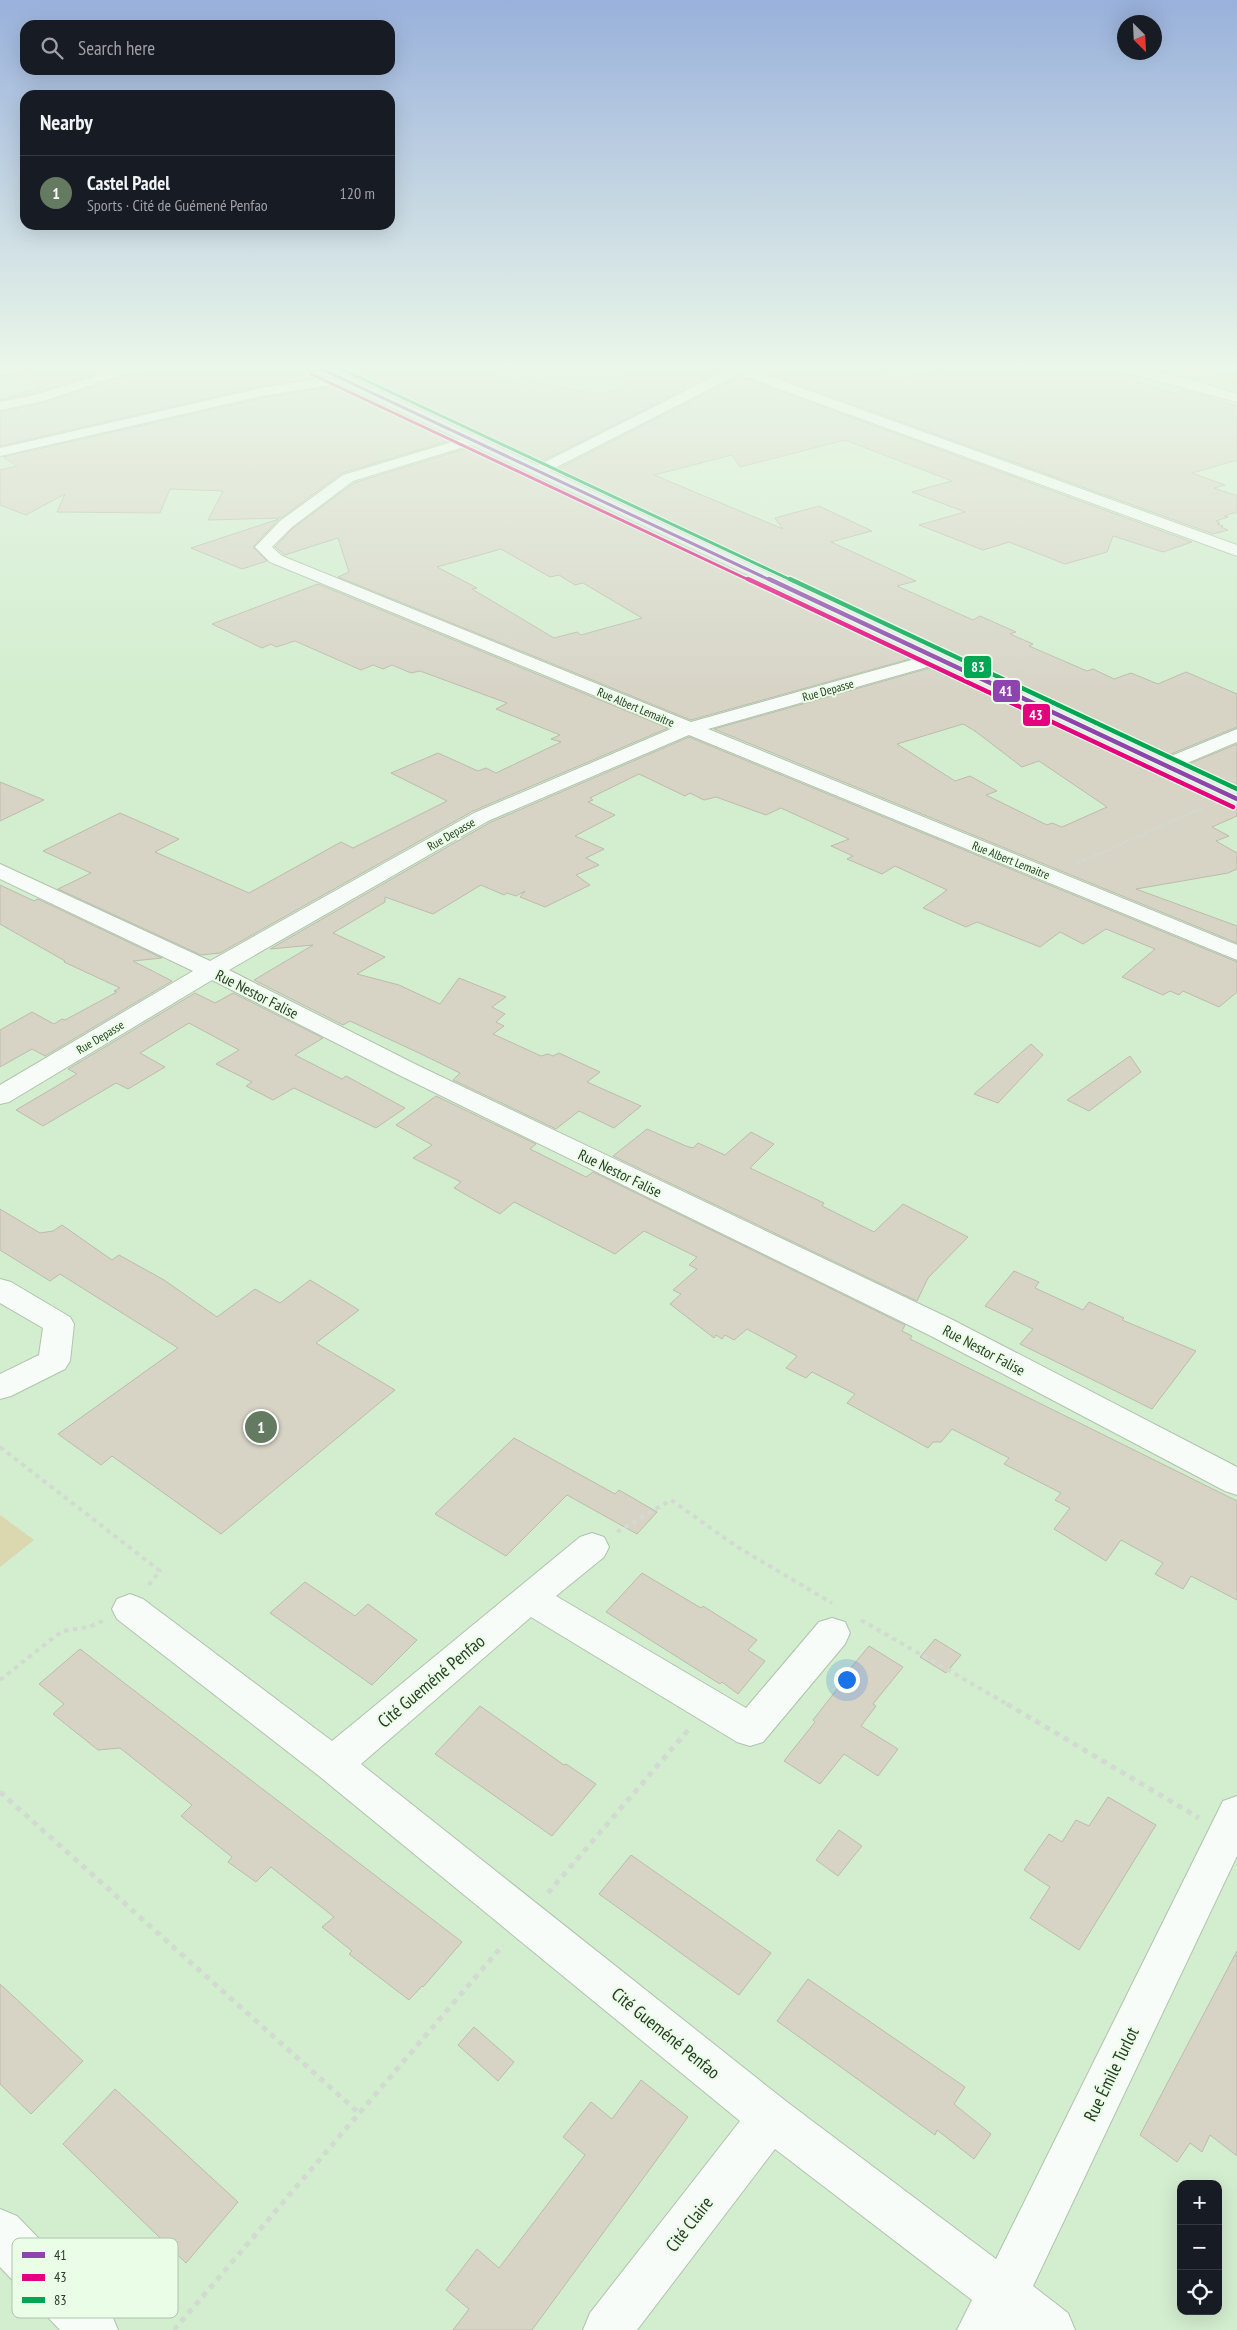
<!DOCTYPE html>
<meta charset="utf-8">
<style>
:root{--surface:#171b24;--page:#242831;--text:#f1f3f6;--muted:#9ea1a6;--line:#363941;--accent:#647a61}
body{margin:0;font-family:"PT Sans Narrow",sans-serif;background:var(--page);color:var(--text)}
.controls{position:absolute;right:15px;bottom:15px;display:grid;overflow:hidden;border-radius:10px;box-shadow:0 5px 20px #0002}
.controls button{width:45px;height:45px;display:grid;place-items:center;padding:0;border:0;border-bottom:1px solid var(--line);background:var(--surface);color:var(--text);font:25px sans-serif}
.compass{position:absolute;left:1117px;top:15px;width:45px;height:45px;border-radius:50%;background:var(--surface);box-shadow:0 5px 20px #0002;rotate:156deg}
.you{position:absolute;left:846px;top:1679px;width:18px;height:18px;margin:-12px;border:4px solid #fff;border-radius:50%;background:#1a73e8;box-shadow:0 0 0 8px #1a73e833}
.badge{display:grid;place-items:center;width:32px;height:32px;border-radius:50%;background:var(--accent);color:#fff;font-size:16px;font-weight:700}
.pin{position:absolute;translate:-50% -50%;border:2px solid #fff;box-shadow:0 1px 5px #0006}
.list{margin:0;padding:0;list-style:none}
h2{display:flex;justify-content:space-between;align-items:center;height:65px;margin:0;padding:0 20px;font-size:21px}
h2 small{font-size:16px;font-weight:400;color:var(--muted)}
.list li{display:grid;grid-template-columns:32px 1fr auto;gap:15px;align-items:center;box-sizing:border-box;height:75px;padding:0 20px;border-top:1px solid var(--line)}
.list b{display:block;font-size:19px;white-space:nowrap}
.list p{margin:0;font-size:16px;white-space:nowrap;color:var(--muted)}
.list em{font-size:16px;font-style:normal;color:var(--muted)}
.icon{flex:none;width:28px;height:28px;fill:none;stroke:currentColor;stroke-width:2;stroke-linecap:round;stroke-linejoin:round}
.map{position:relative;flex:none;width:1237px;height:2330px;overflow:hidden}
.search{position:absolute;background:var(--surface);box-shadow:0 5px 20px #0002;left:20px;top:20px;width:375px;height:55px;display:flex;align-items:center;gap:12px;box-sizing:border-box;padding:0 18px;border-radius:15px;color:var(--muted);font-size:19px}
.panel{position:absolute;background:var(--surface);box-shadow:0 5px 20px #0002;left:20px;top:90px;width:375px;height:140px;border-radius:15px}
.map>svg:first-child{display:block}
.green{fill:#dbd7ae}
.building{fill:#d7d4c6;stroke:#bdbbad;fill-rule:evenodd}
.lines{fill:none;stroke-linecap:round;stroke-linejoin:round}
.minor-casing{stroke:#afc4ac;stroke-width:2}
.major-casing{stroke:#c0cebe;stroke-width:2}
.path-far3{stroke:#d2dad2;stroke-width:2;stroke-dasharray:2 2;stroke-linecap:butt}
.path-far2{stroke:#d2dad2;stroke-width:3;stroke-dasharray:3 3;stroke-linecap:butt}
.path-far1{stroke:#d2dad2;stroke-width:4;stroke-dasharray:4.5 4.5;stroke-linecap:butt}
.path{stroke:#d2dad2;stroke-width:5;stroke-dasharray:5.5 5.5;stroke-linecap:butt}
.minor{fill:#f8fcf8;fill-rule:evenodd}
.major{fill:#e1eeea;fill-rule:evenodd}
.bus-1-far1-casing{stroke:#eafee7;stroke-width:5}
.bus-1-casing{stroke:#eafee7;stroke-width:7}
.bus-2-far1-casing{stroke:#eafee7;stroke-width:5}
.bus-2-casing{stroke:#eafee7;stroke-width:7}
.bus-3-far1-casing{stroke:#eafee7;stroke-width:5}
.bus-3-casing{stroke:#eafee7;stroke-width:7}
.bus-1-far1{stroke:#8e44ad;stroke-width:3}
.bus-1{stroke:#8e44ad;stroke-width:4.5}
.bus-2-far1{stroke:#e5007d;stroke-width:3}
.bus-2{stroke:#e5007d;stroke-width:4.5}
.bus-3-far1{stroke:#00a651;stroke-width:3}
.bus-3{stroke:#00a651;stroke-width:4.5}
.labels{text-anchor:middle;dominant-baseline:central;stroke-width:4;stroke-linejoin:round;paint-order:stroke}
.far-street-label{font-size:12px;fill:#293c26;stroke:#eafee7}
.street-label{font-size:15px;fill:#293c26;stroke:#eafee7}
.near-street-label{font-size:18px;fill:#293c26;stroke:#eafee7}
.key{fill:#eafee7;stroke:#b0c4ad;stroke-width:1}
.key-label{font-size:14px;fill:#293c26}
.line-badge{stroke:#eafee7;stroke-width:2}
.badge-label{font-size:14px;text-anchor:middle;font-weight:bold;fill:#fff}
</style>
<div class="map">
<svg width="1237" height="2330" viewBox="0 0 1237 2330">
<rect width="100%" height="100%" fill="#d3edcf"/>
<!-- green -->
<g class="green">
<polygon points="1132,366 1200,366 1237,373 1237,386"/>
<polygon points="294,381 0,448 0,432 233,385"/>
<polygon points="0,1515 34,1540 0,1567"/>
</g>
<!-- building -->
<g class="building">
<polygon points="29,366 121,366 35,393 0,400 42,387 10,375 26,371"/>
<polygon points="156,366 307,366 309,371 322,377 262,386 0,446 0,412 43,403 127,375 153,371"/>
<polygon points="329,366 496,366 498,380 524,385 530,382 600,394 625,387 626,366 731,366 538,463"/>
<polygon points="753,366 887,366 889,382 950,366 1111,366 1114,371 1137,377 1137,382 1172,393 1184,390 1237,406 1237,460 1192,473 1225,485 1214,488 1237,496 1237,512 1224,516 1228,517 1216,521 1220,523 1217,524 1223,526 1221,527 1228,530 1213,534 752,368"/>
<polygon points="739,376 1192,542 1163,552 1113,536 1107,552 1065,564 1009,542 983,550 919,525 965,512 912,492 952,481 845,440 740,467 732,455 654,475 783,529 775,518 819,506 872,531 831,542 916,581 897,586 973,620 980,616 1016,632 1010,634 1033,644 1029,646 1087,671 1093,669 1114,679 1131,673 1158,684 1186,672 1237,694 1237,727 1166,756 554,471"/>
<polygon points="340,385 455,439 342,473 281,518 208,520 223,491 170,489 160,513 57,512 65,494 26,515 0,505 0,470 17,466 3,457 262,398"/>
<path d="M 471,447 L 917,657 L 691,720 L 338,577 L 349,572 L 338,538 L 285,555 L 275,547 L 293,528 L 354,483 ZM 501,549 L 550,577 L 559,575 L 575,585 L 583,583 L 642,618 L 581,635 L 577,632 L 554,638 L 472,589 L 477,588 L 437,567 Z"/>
<polygon points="279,519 253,547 267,561 242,569 191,548"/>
<polygon points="318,584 668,728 473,811 220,953 201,955 58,889 91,873 43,851 120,813 179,839 155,852 249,893 341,842 353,848 447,801 391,773 438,753 478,771 486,768 496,773 561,742 551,739 560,735 496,709 507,703 420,671 411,673 392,665 383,669 373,665 361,670 295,641 276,647 271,644 262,648 212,624"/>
<path d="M 937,666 L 1237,807 L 1237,816 L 1212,827 L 1229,836 L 1216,841 L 1237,853 L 1237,869 L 1228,873 L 1136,889 L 1237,926 L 1237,943 L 714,729 ZM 963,724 L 975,731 L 1022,767 L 1039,761 L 1107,807 L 1062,827 L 1052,823 L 1047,825 L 986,795 L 997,791 L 970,776 L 955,781 L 897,744 Z"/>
<polygon points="689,737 1237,962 1237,992 1219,1007 1183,991 1179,995 1170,991 1163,995 1122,977 1155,949 1106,929 1083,944 1060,932 1040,947 977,922 966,927 923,908 947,890 895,866 882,874 847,859 853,856 831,846 849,839 781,808 766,815 716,797 704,800 690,793 685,796 639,774 590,798 593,800 588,802 615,815 575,836 604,849 586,858 599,865 576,875 590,885 545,907 520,897 525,891 516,896 507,893 504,895 481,885 433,914 385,897 385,902 333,933 385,957 357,974 399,985 440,1004 459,978 506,997 492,1007 505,1014 496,1022 504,1026 493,1034 541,1056 548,1054 553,1056 559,1053 600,1072 587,1082 641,1106 614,1128 579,1111 556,1129 453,1080 460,1073 419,1053 350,1021 343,1025 254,980 313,945 270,949 489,823"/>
<polygon points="1237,744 1237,789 1186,765"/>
<polygon points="0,782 44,800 0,821"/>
<polygon points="0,885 34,901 38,899 162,958 133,961 172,981 45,1056 32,1049 0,1067 0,1030 32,1012 54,1024 62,1019 65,1020 117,992 114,991 120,988 64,962 65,961 0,924"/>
<polygon points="195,993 215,1003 233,993 323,1038 295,1055 342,1079 346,1076 405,1108 376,1128 294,1088 273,1100 246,1086 252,1082 216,1064 239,1050 189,1023 140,1053 165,1067 128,1089 116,1083 43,1126 16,1110 77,1074 68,1069"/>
<polygon points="1031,1044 1043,1055 998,1103 974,1094"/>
<polygon points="1130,1056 1141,1072 1089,1111 1067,1100"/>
<polygon points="436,1096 536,1144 530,1149 586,1177 593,1172 905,1325 902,1331 912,1336 910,1339 1237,1501 1237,1600 1191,1576 1183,1589 1155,1574 1163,1563 1121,1540 1106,1561 1054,1529 1070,1508 1055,1500 1061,1493 1004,1464 1009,1458 952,1429 941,1442 933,1442 928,1448 847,1403 855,1394 812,1372 806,1378 786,1368 797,1356 747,1329 734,1340 725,1335 722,1339 716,1335 714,1338 670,1304 681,1294 673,1290 697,1269 689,1265 697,1257 644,1231 615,1254 514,1202 500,1214 454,1188 461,1182 413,1158 432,1145 396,1125"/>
<polygon points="647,1129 686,1146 693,1148 698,1143 725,1155 751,1132 774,1144 750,1168 824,1203 822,1206 874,1232 903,1204 968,1237 928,1278 917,1301 613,1156"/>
<polygon points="0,1209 40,1233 53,1231 62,1225 112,1260 119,1255 164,1280 217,1317 255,1289 280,1303 310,1280 359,1310 316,1343 395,1390 221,1534 112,1456 101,1465 58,1434 178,1348 60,1274 50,1281 0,1250"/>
<polygon points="1014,1271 1039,1282 1035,1288 1083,1310 1089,1302 1124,1318 1122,1320 1196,1351 1152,1409 1020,1344 1033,1329 985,1306"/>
<polygon points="514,1438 615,1494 619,1490 657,1512 637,1534 567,1495 506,1556 435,1514"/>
<polygon points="642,1573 701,1608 703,1606 757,1640 748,1650 765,1661 738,1694 722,1682 720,1684 606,1612"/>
<polygon points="305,1582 355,1616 368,1604 417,1640 372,1685 270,1613"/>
<polygon points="935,1639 961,1655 946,1673 920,1657"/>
<polygon points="869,1646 903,1667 873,1704 876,1706 861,1726 898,1749 878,1776 844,1754 820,1784 784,1761 815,1722 813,1720 842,1683 839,1682"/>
<polygon points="80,1649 462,1942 423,1987 422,1986 409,2000 349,1954 352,1951 322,1927 334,1917 271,1867 256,1882 228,1862 232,1857 181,1816 192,1805 120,1748 98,1750 53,1714 64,1704 39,1684"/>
<polygon points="480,1706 564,1765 566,1764 596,1784 552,1836 435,1754"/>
<polygon points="1108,1797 1156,1825 1079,1950 1030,1918 1050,1887 1024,1870 1049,1834 1062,1842 1076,1820 1089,1826"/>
<polygon points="839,1830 862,1846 838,1876 816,1860"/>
<polygon points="631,1855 771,1953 739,1995 599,1894"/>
<polygon points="1237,1951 1237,2156 1210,2135 1202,2152 1190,2143 1177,2162 1140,2135"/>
<polygon points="808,1979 965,2087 954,2104 991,2134 974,2159 937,2130 935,2135 777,2021"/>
<polygon points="0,1984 83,2061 31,2114 0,2084"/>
<polygon points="474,2027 514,2062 498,2081 458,2045"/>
<polygon points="641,2080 688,2117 532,2330 453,2330 469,2309 446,2290 477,2249 499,2268 585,2155 563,2137 591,2102 612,2119"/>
<polygon points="115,2089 238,2202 186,2263 63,2144"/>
</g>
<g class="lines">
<defs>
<g id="minor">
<polygon points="6,366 27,366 26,369 0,375 0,367"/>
<polygon points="127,366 154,366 153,369 127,373 43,401 0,410 0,402 35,395"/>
<polygon points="735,366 751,366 749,369 1237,545 1237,556 739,374 545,473 535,473 533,470 535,467"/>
<path d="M 1113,366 C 1155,366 1197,382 1237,394 L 1237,402 L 1114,369 Z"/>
<polygon points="343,375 348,376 350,379 348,382 262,396 0,456 0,448 262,388"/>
<polygon points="475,435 482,439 480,442 353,481 292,527 272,547 282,556 691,722 933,654 945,654 948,658 945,662 708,729 1237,945 1237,960 689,735 488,821 229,970 419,1066 953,1320 1237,1467 1237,1495 1225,1491 931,1336 401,1076 212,980 9,1102 0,1104 0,1085 193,971 0,879 0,864 210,961 474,813 673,728 270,562 255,547 280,521 343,475"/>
<polygon points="1237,729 1237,742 1173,769 1166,771 1159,769 1156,765 1159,761"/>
<polygon points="0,1279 11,1282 70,1317 74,1324 70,1361 65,1369 11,1396 0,1399 0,1374 39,1355 43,1328 0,1303"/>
<polygon points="592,1533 604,1537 609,1547 604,1557 556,1596 746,1708 819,1622 832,1618 845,1622 850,1633 845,1644 763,1742 750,1746 737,1742 531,1617 361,1764 787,2102 996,2259 1223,1801 1237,1796 1237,1856 1033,2286 1068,2313 1075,2330 957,2330 972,2300 775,2149 637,2330 583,2330 590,2313 740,2121 319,1776 117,1619 112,1609 117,1599 130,1594 143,1599 332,1741 580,1537"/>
<polygon points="0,2209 17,2216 111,2313 118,2330 60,2330 0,2267"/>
</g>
<polygon id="major" points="309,366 325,366 1237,791 1237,805 310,369"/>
</defs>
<!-- minor casing -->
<use href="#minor" class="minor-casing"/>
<!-- major casing -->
<use href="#major" class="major-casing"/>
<!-- path-far3 -->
<polyline class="path-far3" points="1083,861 1204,807"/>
<!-- path-far2 -->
<polyline class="path-far2" points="1077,863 1085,859"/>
<!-- path-far1 -->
<g class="path-far1">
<polyline points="0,1447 160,1571 148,1586"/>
<polyline points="617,1532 671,1500 739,1548 832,1603"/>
<polyline points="861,1620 1009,1705"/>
<polyline points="0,1680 62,1631 89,1627 103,1621"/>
</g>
<!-- path -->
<g class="path">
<polyline points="1007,1704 1199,1818"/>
<polyline points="0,1792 359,2113"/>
<polyline points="548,1893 689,1729"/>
<polyline points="174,2330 503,1945"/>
</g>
<!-- minor -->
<use href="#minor" class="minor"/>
<!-- major -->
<use href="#major" class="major"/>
<defs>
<polyline id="bus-1-far1" points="315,366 772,581"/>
<polyline id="bus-1" points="769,579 1237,799"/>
<polyline id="bus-2-far1" points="311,374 751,581"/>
<polyline id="bus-2" points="748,579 1233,807"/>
<polyline id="bus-3-far1" points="335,366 793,581"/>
<polyline id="bus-3" points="790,579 1237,789"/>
</defs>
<!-- bus-1-far1 casing -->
<use href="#bus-1-far1" class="bus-1-far1-casing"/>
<!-- bus-1 casing -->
<use href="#bus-1" class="bus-1-casing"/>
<!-- bus-2-far1 casing -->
<use href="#bus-2-far1" class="bus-2-far1-casing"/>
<!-- bus-2 casing -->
<use href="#bus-2" class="bus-2-casing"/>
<!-- bus-3-far1 casing -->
<use href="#bus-3-far1" class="bus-3-far1-casing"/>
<!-- bus-3 casing -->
<use href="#bus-3" class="bus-3-casing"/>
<!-- bus-1-far1 -->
<use href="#bus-1-far1" class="bus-1-far1"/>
<!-- bus-1 -->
<use href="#bus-1" class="bus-1"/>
<!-- bus-2-far1 -->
<use href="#bus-2-far1" class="bus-2-far1"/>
<!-- bus-2 -->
<use href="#bus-2" class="bus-2"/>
<!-- bus-3-far1 -->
<use href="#bus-3-far1" class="bus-3-far1"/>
<!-- bus-3 -->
<use href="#bus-3" class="bus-3"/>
</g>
<!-- sky -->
<linearGradient id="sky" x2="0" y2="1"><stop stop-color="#99b1db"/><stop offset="0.53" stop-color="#ebf7e9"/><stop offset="1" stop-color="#ebf7e9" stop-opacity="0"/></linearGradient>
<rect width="1237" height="692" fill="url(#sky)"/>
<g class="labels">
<!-- far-street labels -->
<g class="far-street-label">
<text transform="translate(828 690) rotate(-16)">Rue Depasse</text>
<text transform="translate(636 707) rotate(23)">Rue Albert Lemaitre</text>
<text transform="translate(451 834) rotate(-30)">Rue Depasse</text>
<text transform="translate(1011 860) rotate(22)">Rue Albert Lemaitre</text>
<text transform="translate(100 1037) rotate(-31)">Rue Depasse</text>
</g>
<!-- street labels -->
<g class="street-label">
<text transform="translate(257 994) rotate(27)">Rue Nestor Falise</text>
<text transform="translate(620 1173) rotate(26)">Rue Nestor Falise</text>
<text transform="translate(984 1350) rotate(28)">Rue Nestor Falise</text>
</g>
<!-- near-street labels -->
<g class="near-street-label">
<text transform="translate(431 1681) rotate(-40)">Cité Gueméné Penfao</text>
<text transform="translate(666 2033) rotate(39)">Cité Gueméné Penfao</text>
<text transform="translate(1111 2074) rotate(-64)">Rue Émile Turlot</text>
<text transform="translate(689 2224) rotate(-52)">Cité Claire</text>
</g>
</g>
<!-- legend -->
<rect x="12" y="2238" width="166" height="80" rx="8" class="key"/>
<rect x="22" y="2252" width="23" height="6" fill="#8e44ad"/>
<rect x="22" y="2274" width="23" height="7" fill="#e5007d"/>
<rect x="22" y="2297" width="23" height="6" fill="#00a651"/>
<g class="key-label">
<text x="54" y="2260">41</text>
<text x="54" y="2282">43</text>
<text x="54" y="2305">83</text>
</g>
<g class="line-badge">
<rect x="963" y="655" width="29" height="24" rx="5" fill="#00a651"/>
<rect x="992" y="679" width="29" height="24" rx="5" fill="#8e44ad"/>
<rect x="1022" y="703" width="29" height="24" rx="5" fill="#e5007d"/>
</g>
<g class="badge-label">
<text x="978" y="672">83</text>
<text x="1006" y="696">41</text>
<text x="1036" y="720">43</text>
</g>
</svg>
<div class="controls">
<button>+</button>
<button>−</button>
<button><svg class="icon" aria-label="locate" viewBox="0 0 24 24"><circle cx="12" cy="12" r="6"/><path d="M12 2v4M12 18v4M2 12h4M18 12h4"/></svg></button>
</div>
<svg class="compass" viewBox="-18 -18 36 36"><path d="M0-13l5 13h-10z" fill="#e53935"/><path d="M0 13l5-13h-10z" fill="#9ea1a6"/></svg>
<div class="you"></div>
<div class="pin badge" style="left:261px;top:1427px">1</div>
<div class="search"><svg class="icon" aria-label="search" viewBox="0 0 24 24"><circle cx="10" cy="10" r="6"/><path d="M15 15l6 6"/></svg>Search here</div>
<section class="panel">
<h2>Nearby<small></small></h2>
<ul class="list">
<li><span class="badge">1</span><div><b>Castel Padel</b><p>Sports · Cité de Guémené Penfao</p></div><em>120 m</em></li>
</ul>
</section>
</div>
